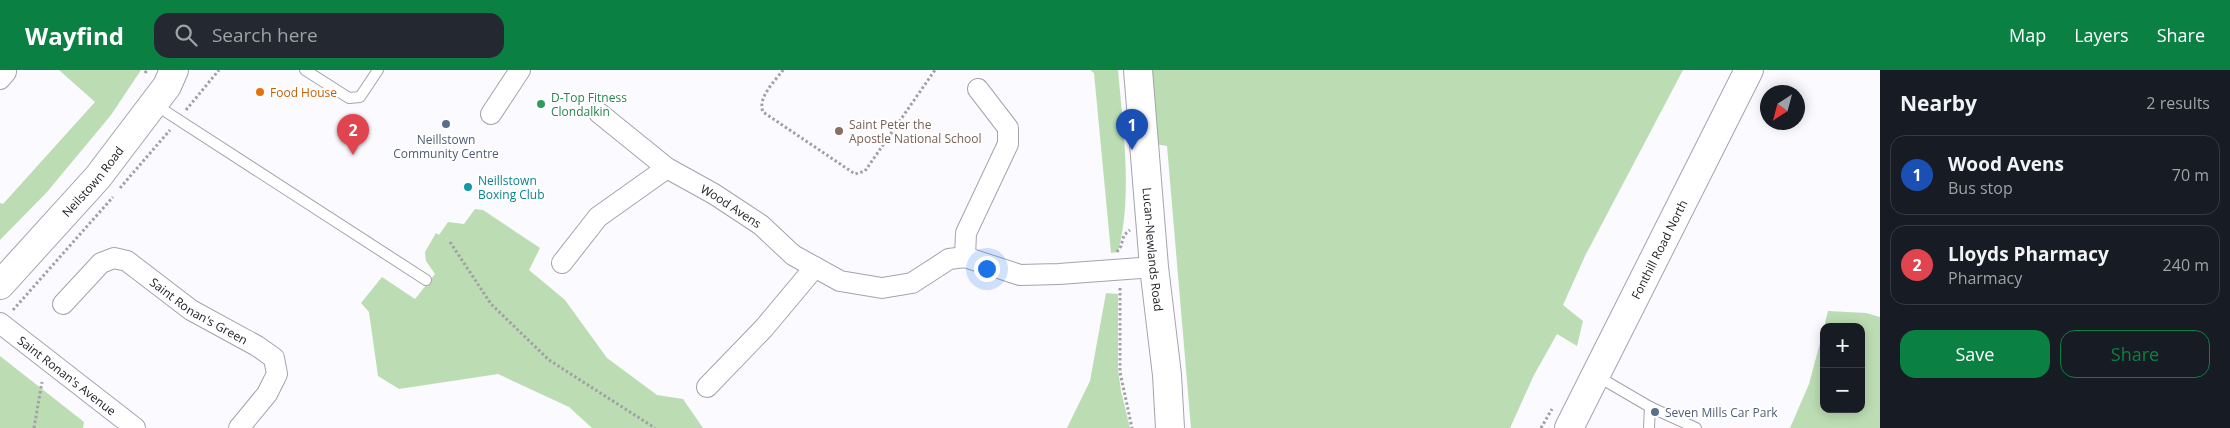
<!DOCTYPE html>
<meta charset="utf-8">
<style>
:root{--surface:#171b24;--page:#242831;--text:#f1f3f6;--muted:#9ea1a6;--line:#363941;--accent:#0b8043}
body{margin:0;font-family:"Open Sans",sans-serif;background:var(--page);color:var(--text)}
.controls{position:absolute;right:15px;bottom:15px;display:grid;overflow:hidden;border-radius:10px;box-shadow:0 2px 12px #0003}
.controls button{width:45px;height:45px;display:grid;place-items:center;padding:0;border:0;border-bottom:1px solid var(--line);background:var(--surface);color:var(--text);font:25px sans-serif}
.compass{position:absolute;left:1760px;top:15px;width:45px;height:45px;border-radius:50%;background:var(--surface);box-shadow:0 2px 12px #0003;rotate:216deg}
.you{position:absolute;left:986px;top:198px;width:18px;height:18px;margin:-12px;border:4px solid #fff;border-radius:50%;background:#1a73e8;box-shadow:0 0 0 8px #1a73e833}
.badge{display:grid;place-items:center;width:32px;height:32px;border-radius:50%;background:var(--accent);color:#fff;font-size:16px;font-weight:700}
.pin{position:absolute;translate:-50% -41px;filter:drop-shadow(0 1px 2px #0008)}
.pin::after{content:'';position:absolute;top:26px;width:18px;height:15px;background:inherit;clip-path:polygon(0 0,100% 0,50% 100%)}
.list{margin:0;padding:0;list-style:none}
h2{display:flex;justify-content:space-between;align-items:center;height:65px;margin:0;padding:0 20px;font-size:21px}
h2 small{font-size:16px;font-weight:400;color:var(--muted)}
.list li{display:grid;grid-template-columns:32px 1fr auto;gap:15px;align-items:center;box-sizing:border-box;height:80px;margin:0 10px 10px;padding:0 10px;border:1px solid var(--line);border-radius:15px}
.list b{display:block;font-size:19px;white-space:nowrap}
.list p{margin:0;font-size:16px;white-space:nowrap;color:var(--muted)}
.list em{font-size:16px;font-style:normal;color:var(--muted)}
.actions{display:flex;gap:10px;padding:15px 20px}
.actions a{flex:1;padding:11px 0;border:1px solid var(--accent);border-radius:15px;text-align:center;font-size:18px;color:var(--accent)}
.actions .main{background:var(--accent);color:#fff}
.icon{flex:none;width:28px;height:28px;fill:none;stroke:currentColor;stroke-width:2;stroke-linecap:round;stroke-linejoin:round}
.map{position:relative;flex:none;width:1880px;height:358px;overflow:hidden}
header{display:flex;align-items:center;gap:30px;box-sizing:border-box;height:70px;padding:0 25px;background:var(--accent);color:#fff}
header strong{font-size:24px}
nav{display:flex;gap:28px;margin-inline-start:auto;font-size:18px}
.search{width:350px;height:45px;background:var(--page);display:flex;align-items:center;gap:12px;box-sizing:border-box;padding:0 18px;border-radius:15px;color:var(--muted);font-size:19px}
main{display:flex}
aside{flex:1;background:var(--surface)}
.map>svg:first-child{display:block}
.green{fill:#bcddb3}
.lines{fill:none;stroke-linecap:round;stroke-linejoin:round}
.lane-casing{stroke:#a4a3ae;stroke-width:12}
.street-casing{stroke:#a4a3ae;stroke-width:22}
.secondary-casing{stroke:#a4a3ae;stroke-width:30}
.path{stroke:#a1a0a5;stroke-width:3;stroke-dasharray:2.5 2.5;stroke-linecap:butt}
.lane{stroke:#fff;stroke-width:10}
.street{stroke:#fff;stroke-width:20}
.secondary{stroke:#fff;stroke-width:28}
.food-dot{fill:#e8710a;stroke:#fff;stroke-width:2}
.leisure-dot{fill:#2e9e5b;stroke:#fff;stroke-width:2}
.service-dot{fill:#5c6f8a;stroke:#fff;stroke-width:2}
.education-dot{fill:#8d6e63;stroke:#fff;stroke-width:2}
.culture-dot{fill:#0f9aa8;stroke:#fff;stroke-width:2}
.labels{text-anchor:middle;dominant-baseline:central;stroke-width:4;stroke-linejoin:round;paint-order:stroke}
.food-label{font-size:12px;fill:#c56008;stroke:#fff;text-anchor:start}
.leisure-label{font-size:12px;fill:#27864d;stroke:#fff;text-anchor:start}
.education-label{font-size:12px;fill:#785e54;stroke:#fff;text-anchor:start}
.service-label{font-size:12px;fill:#4e5e75;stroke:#fff}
.culture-label{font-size:12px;fill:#0d838f;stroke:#fff;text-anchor:start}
.street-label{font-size:12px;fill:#1d1c21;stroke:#fff}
</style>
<header>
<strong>Wayfind</strong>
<div class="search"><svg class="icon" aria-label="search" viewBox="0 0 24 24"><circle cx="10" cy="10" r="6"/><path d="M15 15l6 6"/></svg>Search here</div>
<nav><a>Map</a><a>Layers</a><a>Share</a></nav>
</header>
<main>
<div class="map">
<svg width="1880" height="358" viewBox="0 0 1880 358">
<rect width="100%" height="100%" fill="#fafaff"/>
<!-- green -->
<g class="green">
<polygon points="59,0 141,0 111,45 47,122 0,170 0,133 3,134 95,32"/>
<path d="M 1090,0 L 1118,0 C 1123,57 1133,127 1118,182 L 1111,183 L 1094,3 Z"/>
<polygon points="1149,0 1683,0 1585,186 1563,235 1583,251 1577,276 1557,264 1534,305 1510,358 1191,358 1167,76 1155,74"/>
<polygon points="475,139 483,140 540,178 529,200 565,230 607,288 657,325 683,329 703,358 592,358 569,337 498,304 399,319 378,306 369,242 361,233 382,207 415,229 435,204 426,191 425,182 436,163 439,165 448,152 464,154"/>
<polygon points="1106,223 1118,224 1118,299 1121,321 1130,358 1067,358 1090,311"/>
<polygon points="1828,241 1866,243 1880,247 1880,358 1790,358 1809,314 1824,258 1824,339 1861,339 1861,257 1824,257"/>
<polygon points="0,286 84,352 83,358 0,358"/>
</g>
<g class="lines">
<defs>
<g id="lane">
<polyline points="305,0 349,28 360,27 378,0"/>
<polyline points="154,34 426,210"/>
<polyline points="1597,306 1650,337 1696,358"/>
<polyline points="1649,358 1650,337"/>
</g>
<g id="street">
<polyline points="0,9 6,2"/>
<path id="s1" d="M 599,43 L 667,98 L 714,124 L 761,155 L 793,185 L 840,211 L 882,218 L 912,213 L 949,189 L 965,187 L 1020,205 L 1059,204 L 1154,197"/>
<polyline points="491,44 520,0"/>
<polyline points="965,187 966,163 1008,74 1008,58 978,19"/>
<polyline points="562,193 598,147 667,98"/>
<path id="s2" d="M 63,234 L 101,193 L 114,188 L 127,191 L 191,240 L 257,276 L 274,288 L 277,304 L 267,324 L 239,358"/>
<path id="s3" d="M 0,253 L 135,358"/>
<polyline points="707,317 764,258 815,197"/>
</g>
<g id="secondary">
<path id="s4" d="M 1138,0 L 1154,197 L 1167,305 L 1170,358"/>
<path id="s5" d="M 0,215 L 98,107 L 167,16 L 174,0"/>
<path id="s6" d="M 1569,358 L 1749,0"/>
</g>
</defs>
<!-- lane casing -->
<use href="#lane" class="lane-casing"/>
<!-- street casing -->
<use href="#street" class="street-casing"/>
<!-- secondary casing -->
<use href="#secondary" class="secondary-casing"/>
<!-- path -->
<g class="path">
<path d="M 783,0 C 775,11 757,28 763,42 L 855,104 L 865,101 L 935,0"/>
<polyline points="145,3 147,0"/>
<polyline points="186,40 219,0"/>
<polyline points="120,118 170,60"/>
<polyline points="450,172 491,234 549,290 655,358"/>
<polyline points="1117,182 1121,176 1124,165 1130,160"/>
<polyline points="1120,218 1120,302 1132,358"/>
<polyline points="13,240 113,127"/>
<polyline points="34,358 42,312"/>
<polyline points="1541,358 1552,339"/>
</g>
<!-- lane -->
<use href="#lane" class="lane"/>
<!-- street -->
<use href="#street" class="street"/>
<!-- secondary -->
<use href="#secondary" class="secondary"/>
</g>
<!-- markers -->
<circle class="food-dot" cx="260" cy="22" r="5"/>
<circle class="leisure-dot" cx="541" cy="34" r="5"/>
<g class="service-dot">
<circle cx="446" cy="54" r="5"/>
<circle cx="1655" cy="342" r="5"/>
</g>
<circle class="education-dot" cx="839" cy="61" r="5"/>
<circle class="culture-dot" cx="468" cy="117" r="5"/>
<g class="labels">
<!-- food labels -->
<g class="food-label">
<text x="270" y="22">Food House</text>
</g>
<!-- leisure labels -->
<g class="leisure-label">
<text x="551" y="27">D-Top Fitness<tspan x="551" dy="14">Clondalkin</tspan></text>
</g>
<!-- education labels -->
<g class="education-label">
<text x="849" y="54">Saint Peter the<tspan x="849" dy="14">Apostle National School</tspan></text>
</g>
<!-- service labels -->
<g class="service-label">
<text x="446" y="69">Neillstown<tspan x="446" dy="14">Community Centre</tspan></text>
<text x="1665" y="342" text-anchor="start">Seven Mills Car Park</text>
</g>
<!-- culture labels -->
<g class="culture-label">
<text x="478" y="110">Neillstown<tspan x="478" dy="14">Boxing Club</tspan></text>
</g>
<!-- street labels -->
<g class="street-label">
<text stroke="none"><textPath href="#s5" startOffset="139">Neilstown Road</textPath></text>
<text stroke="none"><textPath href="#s1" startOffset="162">Wood Avens</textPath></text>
<text stroke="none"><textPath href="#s4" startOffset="180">Lucan-Newlands Road</textPath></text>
<text stroke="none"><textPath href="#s6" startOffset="200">Fonthill Road North</textPath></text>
<text stroke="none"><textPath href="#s2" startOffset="171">Saint Ronan's Green</textPath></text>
<text stroke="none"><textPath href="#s3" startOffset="85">Saint Ronan's Avenue</textPath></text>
</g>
</g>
</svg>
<div class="controls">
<button>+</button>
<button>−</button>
</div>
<svg class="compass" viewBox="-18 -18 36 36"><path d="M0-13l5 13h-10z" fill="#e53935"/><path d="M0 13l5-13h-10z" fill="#9ea1a6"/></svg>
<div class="you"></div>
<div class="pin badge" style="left:1132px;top:80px;background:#1a4fb4">1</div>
<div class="pin badge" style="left:353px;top:85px;background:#e0444e">2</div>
</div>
<aside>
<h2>Nearby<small>2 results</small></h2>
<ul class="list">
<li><span class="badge" style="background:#1a4fb4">1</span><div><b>Wood Avens</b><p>Bus stop</p></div><em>70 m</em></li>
<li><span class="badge" style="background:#e0444e">2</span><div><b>Lloyds Pharmacy</b><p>Pharmacy</p></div><em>240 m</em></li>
</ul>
<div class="actions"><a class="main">Save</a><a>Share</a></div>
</aside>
</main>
